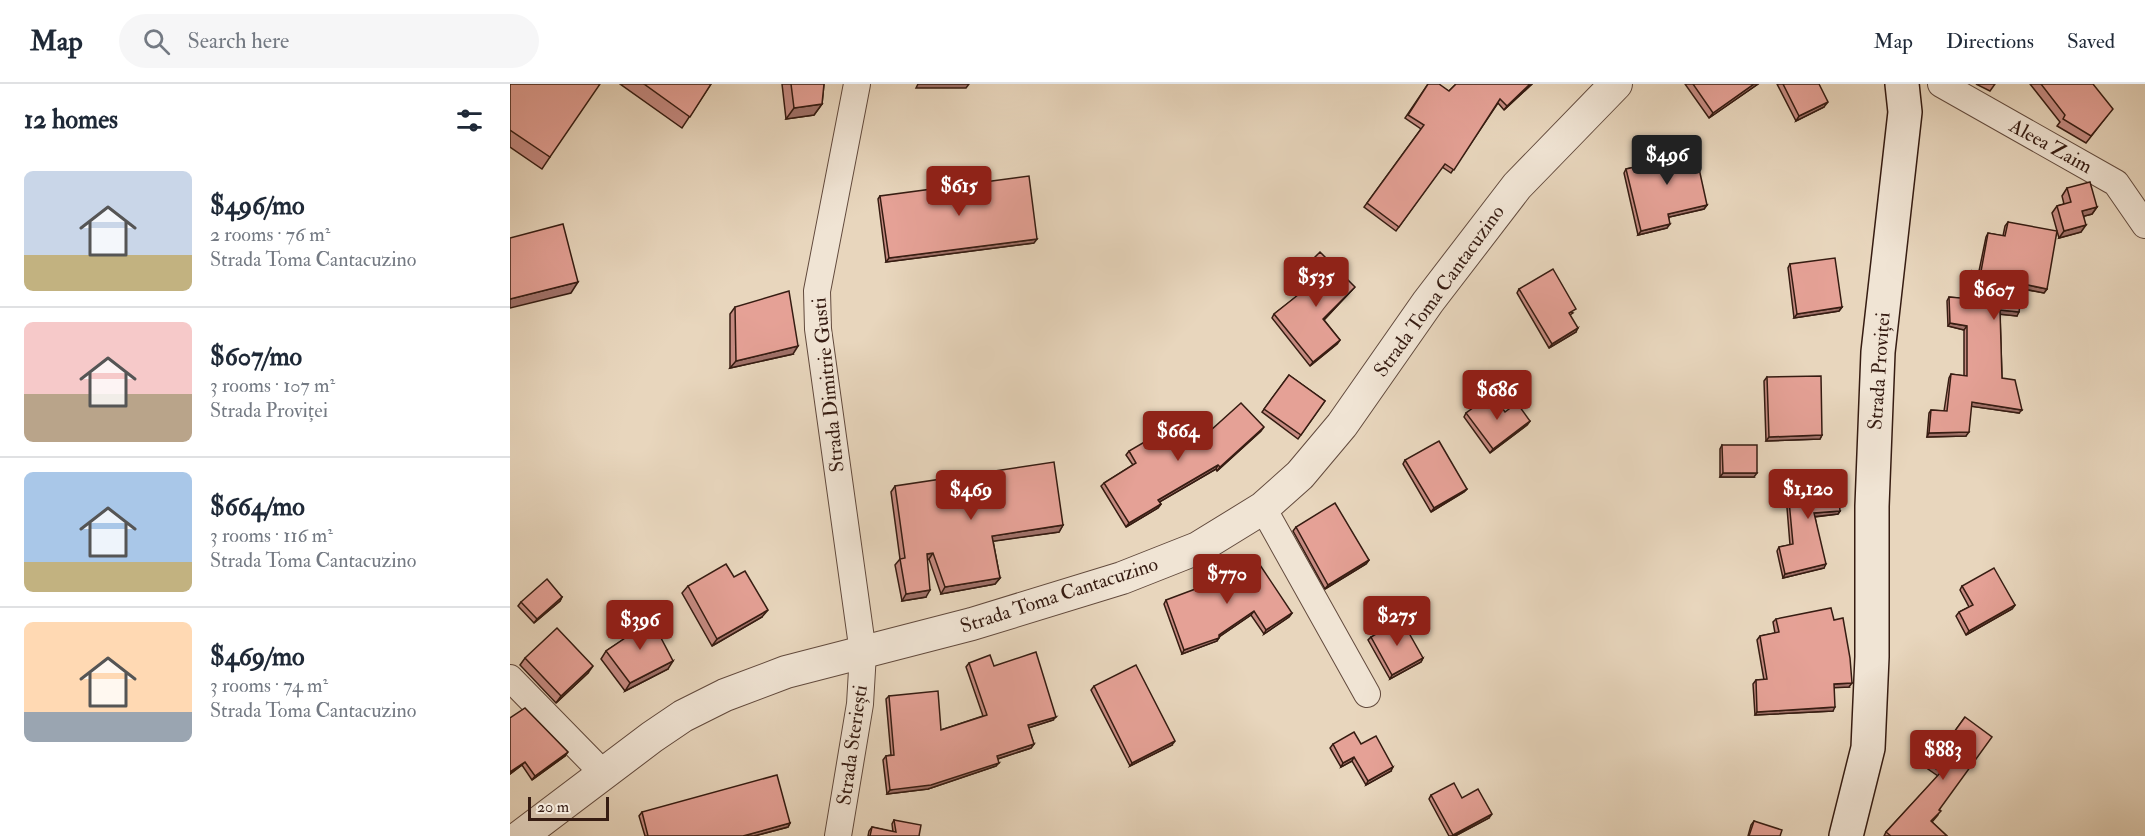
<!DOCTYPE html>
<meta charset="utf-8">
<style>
body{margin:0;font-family:"IM FELL Double Pica",serif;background:#f6f6f7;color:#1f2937;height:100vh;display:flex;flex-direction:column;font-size:22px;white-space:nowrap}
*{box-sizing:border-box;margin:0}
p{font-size:20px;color:#747a83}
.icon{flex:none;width:33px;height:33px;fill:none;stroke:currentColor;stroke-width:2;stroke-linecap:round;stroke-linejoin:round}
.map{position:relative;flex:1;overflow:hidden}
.details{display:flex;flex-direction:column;background:#fff;width:510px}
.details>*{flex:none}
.scale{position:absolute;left:18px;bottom:15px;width:81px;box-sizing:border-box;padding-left:6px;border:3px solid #361c12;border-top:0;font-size:16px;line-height:21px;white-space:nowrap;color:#361c12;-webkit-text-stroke:4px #f0e4d4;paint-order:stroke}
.price{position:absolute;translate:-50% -51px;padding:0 14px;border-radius:6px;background:#8f2418;color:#fff;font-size:20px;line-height:39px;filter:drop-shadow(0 2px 3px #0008)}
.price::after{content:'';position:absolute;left:50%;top:36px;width:18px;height:14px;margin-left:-9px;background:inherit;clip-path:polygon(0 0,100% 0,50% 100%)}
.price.active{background:#222;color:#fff}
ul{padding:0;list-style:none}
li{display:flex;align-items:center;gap:18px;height:150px;padding:0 24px}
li+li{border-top:2px solid #e0e1e3}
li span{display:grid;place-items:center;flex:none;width:168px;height:120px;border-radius:9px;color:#555}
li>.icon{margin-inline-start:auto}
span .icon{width:72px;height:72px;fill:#fffc;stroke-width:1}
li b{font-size:26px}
h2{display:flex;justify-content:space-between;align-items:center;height:72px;padding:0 24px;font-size:26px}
header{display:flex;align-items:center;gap:36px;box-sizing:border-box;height:84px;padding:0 30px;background:#fff;border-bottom:2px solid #e0e1e3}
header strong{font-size:28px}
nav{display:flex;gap:33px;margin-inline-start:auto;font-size:21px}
.search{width:420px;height:54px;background:#f6f6f7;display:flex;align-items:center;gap:15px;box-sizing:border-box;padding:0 21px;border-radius:33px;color:#747a83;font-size:22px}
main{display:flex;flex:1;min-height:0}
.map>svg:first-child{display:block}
</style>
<header>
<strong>Map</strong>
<div class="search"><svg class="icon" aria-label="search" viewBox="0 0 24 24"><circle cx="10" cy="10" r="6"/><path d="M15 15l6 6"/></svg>Search here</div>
<nav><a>Map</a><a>Directions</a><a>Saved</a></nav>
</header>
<main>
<section class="details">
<h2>12 homes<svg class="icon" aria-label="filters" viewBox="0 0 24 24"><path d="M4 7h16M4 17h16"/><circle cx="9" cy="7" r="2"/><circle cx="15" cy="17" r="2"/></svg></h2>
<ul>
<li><span style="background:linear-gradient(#c9d6e8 70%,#c2b280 0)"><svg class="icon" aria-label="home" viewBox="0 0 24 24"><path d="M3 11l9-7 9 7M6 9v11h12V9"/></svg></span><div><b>$496/mo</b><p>2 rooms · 76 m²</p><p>Strada Toma Cantacuzino</p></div></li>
<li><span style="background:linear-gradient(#f6c9c9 60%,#b9a48a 0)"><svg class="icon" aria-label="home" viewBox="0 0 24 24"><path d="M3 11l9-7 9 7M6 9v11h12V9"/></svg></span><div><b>$607/mo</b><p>3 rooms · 107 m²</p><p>Strada Proviței</p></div></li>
<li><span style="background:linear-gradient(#a9c7e8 75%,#c2b280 0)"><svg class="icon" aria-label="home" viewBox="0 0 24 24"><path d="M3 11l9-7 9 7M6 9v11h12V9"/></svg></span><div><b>$664/mo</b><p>3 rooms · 116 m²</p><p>Strada Toma Cantacuzino</p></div></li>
<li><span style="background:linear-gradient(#ffd9b3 75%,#9aa5b1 0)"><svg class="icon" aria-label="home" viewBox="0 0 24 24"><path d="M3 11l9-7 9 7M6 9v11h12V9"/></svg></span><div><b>$469/mo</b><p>3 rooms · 74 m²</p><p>Strada Toma Cantacuzino</p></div></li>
</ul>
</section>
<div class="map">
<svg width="1635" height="752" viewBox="0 0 1635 752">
<rect width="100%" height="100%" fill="#e8d6bd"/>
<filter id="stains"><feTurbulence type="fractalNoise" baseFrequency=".00333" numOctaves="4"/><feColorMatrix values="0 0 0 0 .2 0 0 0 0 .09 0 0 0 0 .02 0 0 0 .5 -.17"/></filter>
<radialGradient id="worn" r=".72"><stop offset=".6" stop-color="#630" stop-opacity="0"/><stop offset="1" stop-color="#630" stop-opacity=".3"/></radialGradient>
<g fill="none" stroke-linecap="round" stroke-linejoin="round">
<g stroke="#624a3d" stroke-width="28">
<g id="minor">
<polyline points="1431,0 1606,99 1635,141"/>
<polyline points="753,424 857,610"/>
<polyline points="0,594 93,689"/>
<polyline points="328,752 350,620 353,569 308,245 307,207 347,0"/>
</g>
</g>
<g stroke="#624a3d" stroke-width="34">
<polyline id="tertiary" points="11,752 142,653 173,632 215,611 276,588 462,540 612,494 688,464 753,424 790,391 832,341 918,218 1007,102 1106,0"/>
</g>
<g stroke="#361c12" stroke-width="36">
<polyline id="secondary" points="1336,752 1358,664 1362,573 1362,422 1368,268 1395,28 1392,0"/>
</g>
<use href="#minor" stroke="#f0e4d4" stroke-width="26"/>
<use href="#tertiary" stroke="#f0e4d4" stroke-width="32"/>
<use href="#secondary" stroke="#f0e4d4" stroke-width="33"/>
</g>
<g fill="#c58a81" stroke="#361c12" stroke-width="1.5">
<polygon points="0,0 40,73 32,85 0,63"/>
<polygon points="110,0 201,0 172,44"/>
<polygon points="272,0 314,0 312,20 304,31 276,35"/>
<polygon points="918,0 939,7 946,0 1022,0 994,26 988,19 941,89 932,83 886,147 854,123 911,45 895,34"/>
<polygon points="1175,0 1248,0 1199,34"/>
<polygon points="1267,0 1309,0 1314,23 1286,37"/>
<polygon points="1466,0 1485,0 1480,7"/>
<polygon points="1520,0 1583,0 1597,32 1576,59 1547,42 1550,38"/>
<polygon points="1153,64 1197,121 1194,125 1159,133 1157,144 1128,151 1114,89 1116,85 1153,77 1150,68"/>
<polygon points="1557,104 1587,123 1582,130 1574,132 1571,148 1549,154 1542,129 1547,122 1554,120 1552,112"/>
<polygon points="370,112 524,159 376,178 368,115"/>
<polygon points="1498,138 1537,205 1534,209 1512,205 1507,232 1490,230 1492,294 1509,329 1461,322 1456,352 1417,353 1419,329 1421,326 1434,327 1439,294 1441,290 1454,292 1454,246 1438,242 1437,217 1439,213 1459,215 1459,191 1462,187 1468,192 1476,153 1478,149 1493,152 1495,142"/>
<polygon points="1280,180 1332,223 1329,227 1284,234 1278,184"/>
<polygon points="791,187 842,206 814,236 830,256 827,260 800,282 762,234 764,230 800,202 788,191"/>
<polygon points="1009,205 1063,229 1060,231 1066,248 1039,264 1007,209"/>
<polygon points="225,223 283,270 220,284 220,230"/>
<polygon points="779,291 815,317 788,355 752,328"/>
<polygon points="1257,293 1312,351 1310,355 1256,357 1254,297"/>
<polygon points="995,328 1020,337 1017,341 980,369 954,333 956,329"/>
<polygon points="751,347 707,387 706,385 649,418 651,420 648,424 616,443 591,402 594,399 623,381 616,371 619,367 681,364"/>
<polygon points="1212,361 1244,393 1210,393 1210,365"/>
<polygon points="895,376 957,405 954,408 921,428 893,380"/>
<polygon points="1277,395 1330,427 1328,430 1305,433 1314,484 1273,494 1267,467 1269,463 1280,461 1275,399"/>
<polygon points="385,402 553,441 549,448 483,457 490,494 485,500 431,510 419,475 417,476 416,513 392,517 385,481 390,475 381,408"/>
<polygon points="786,443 859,476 856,480 815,505 783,447"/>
<polygon points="224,493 252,533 202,562 172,509 178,502"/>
<polygon points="1452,502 1505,521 1502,525 1456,551 1446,532 1449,528 1459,523 1450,506"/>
<polygon points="52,513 50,517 24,539 8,522 11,518"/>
<polygon points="656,516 782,529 779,533 754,550 741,531 709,553 707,557 672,570 654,520"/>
<polygon points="1266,535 1339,603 1324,603 1323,627 1245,631 1243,600 1246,596 1254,596 1247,556 1250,552 1265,549 1263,538"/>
<polygon points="119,539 158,585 115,607 91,575 96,567 117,553 114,546"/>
<polygon points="861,553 913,574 911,578 880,595 858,556"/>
<polygon points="15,574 78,589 46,619 10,581"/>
<polygon points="459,579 484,582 543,636 518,644 524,660 521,664 488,675 486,682 418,705 377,710 373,676 376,672 381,671 376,615 379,612 431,646 473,632 456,583"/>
<polygon points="584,602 662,661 620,682 581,606"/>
<polygon points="1455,633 1428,731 1422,738 1437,752 1374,752 1376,748 1428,692 1418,685"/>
<polygon points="0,634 55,672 22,696 12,681 0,690"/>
<polygon points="823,660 851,660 881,687 856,701 842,677 831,683 820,664"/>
<polygon points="921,711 952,714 979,734 945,752 939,752 919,715"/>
<polygon points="132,728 280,739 278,743 244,752 135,752 129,732"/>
<polygon points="384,736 409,752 358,752 359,747 362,743 383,748 382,740"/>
<polygon points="1244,737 1270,752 1238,752 1241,741"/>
</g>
<g fill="#a07169" stroke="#361c12" stroke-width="1.5">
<polygon points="408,0 459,0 456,4 406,4"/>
<polygon points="1020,0 1022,0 994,26 997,22"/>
<polygon points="1244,0 1248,0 1199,34 1203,29"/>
<polygon points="1318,18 1314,23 1286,37 1289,32"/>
<polygon points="312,20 304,31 276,35 284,24"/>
<polygon points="1197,121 1194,125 1155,134 1158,130"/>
<polygon points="1587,123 1582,130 1567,134 1572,127"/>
<polygon points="1160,140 1157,144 1128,151 1131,147"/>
<polygon points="1576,141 1571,148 1549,154 1554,147"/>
<polygon points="527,155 524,159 376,178 379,174"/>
<polygon points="68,198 61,209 0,224 0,215"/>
<polygon points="1513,200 1537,205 1534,209 1510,204"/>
<polygon points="845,203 842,206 811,239 813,235"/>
<polygon points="1332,223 1329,227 1284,234 1287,230"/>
<polygon points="1490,226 1509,228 1507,232 1488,230"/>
<polygon points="1440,239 1457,242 1454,246 1438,242"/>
<polygon points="1068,244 1066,248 1039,264 1042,260"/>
<polygon points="830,256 827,260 800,282 803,278"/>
<polygon points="288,262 283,270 220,284 226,277"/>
<polygon points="1462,318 1512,326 1509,329 1459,322"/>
<polygon points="1020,337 1017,341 980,369 983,365"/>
<polygon points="754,343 751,347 707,387 710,383"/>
<polygon points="1459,348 1456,352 1417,353 1419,349"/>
<polygon points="1312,351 1310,355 1256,357 1259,353"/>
<polygon points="708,381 706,385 646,420 648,416"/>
<polygon points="1213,389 1247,389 1244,393 1210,393"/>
<polygon points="957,405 954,408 921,428 924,424"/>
<polygon points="651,420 648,424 616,443 619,439"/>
<polygon points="1330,427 1328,430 1301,433 1304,429"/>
<polygon points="553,441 549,448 478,458 482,452"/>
<polygon points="423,469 419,475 412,477 417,470"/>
<polygon points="859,476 856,480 815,505 818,501"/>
<polygon points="1316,480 1314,484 1273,494 1275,490"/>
<polygon points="490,494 485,500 431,510 435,503"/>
<polygon points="420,506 416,513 392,517 396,510"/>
<polygon points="52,513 50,517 24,539 27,535"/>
<polygon points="1505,521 1502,525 1456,551 1459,547"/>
<polygon points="258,526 252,533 202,562 207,555"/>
<polygon points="744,527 741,531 706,555 709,554 707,557 672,570 674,566 709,551"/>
<polygon points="782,529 779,533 754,550 756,546"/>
<polygon points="913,574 911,578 880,595 882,591"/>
<polygon points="163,577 158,585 115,607 120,599"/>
<polygon points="83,582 78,589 46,619 51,612"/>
<polygon points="1342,599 1339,603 1321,604 1324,600"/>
<polygon points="1325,623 1323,627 1245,631 1247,628"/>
<polygon points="546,633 543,636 515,645 518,641"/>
<polygon points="665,657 662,661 620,682 622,679"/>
<polygon points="524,660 521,664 484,676 487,672"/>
<polygon points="58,668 55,672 22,696 25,692"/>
<polygon points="844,673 842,677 831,683 833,679"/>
<polygon points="15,678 12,681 0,690 0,688"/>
<polygon points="489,679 486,682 418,705 377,710 380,706"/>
<polygon points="883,683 881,687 856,701 858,697"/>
<polygon points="982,730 979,734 945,752 942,752"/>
<polygon points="280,739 278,743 244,752 233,752"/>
</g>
<g fill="#e5a196" stroke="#361c12" stroke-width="1.5">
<polygon points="0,0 90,0 40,73 0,46"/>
<polygon points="134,0 201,0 180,33"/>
<polygon points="281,0 314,0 312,20 284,24"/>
<polygon points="918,0 929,0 939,7 946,0 1020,0 997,22 990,15 944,86 935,80 889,143 857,119 914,41 898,31"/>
<polygon points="1183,0 1244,0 1203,29"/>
<polygon points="1273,0 1309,0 1318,18 1289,32"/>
<polygon points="1531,0 1583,0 1603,25 1581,52 1553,35 1555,31"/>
<polygon points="1183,57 1197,121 1158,130 1160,140 1131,147 1116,85 1156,76 1153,64"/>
<polygon points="519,92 527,155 379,174 370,112"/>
<polygon points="1580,98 1587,123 1572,127 1576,141 1554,147 1547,122 1561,118 1557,104"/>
<polygon points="1498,138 1547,147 1537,205 1513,200 1509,228 1490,226 1492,294 1505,296 1512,326 1462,318 1459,348 1419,349 1421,326 1437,327 1441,290 1457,292 1457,242 1440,239 1439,213 1462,215 1462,187 1470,193 1478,149 1495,152"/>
<polygon points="53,140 68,198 0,215 0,154"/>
<polygon points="810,168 845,203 813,235 830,256 803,278 764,230 803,199 791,187"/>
<polygon points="1325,174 1332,223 1287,230 1280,180"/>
<polygon points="1043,185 1066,225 1059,229 1068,244 1042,260 1009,205"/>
<polygon points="279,207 288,262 226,277 225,223"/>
<polygon points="779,291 815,317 791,351 754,325"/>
<polygon points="1311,292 1312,351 1259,353 1257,293"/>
<polygon points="982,310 995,328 1007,319 1020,337 983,365 956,329"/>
<polygon points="731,319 754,343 710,383 708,381 648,416 651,420 619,439 594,399 626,379 619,367 667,339 681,364"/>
<polygon points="929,357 957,405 924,424 895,376"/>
<polygon points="1212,361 1247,361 1247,389 1213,389"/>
<polygon points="544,378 553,441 482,452 490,494 435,503 423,469 417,470 420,506 396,510 390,475 395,474 385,402"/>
<polygon points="1327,390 1330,427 1304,429 1316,480 1275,490 1269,463 1283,460 1277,395"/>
<polygon points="825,419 859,476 818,501 786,443"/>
<polygon points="744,472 782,529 756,546 744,527 709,551 709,554 674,566 656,516 704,498"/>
<polygon points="216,480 224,493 235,487 258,526 207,555 178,502"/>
<polygon points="1484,484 1505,521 1459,547 1449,528 1463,521 1452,502"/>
<polygon points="37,495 52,513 27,535 11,518"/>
<polygon points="1321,524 1324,536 1333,534 1340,574 1342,599 1324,600 1325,623 1247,628 1246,596 1257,595 1250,552 1269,548 1266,535"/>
<polygon points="139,531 163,577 120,599 96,567 124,548 119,539"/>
<polygon points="891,535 913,574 882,591 861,553"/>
<polygon points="47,544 83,582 51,612 15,574"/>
<polygon points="526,568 546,633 518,641 524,660 487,672 489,679 421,701 380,706 376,672 384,671 379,612 428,607 431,646 477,631 459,579 480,571 484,582"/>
<polygon points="626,581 665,657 622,679 584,602"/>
<polygon points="15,624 58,668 25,692 15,678 0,688 0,634"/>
<polygon points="1455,633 1482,653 1429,726 1431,727 1421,737 1437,752 1381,752 1376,748 1431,688 1420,681"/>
<polygon points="844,648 851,660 866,652 883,683 858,697 844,673 833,679 823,660"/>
<polygon points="267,691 280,739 233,752 138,752 132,728"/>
<polygon points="944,699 952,714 968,705 982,730 943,751 921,711"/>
<polygon points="384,736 411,741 409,752 360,752 362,743 386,748"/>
<polygon points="1244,737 1272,746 1270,752 1239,752"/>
</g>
<g text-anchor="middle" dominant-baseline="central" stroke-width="4.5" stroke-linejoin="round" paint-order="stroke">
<g font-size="20" fill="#361c12" stroke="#f0e4d4">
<text transform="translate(1541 62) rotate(29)">Aleea Zaim</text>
<text transform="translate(929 207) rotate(-54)">Strada Toma Cantacuzino</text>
<text transform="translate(1369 287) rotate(-86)">Strada Proviței</text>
<text transform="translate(318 301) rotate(-96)">Strada Dimitrie Gusti</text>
<text transform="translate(549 511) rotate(-18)">Strada Toma Cantacuzino</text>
<text transform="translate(342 661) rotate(-82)">Strada Steriești</text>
</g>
</g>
<rect width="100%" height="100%" filter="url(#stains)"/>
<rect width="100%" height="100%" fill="url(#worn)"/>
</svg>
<div class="scale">20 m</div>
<b class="price active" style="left:1157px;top:102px">$496</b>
<b class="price" style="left:449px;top:133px">$615</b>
<b class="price" style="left:806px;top:224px">$535</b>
<b class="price" style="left:1484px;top:237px">$607</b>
<b class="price" style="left:987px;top:337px">$686</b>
<b class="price" style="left:668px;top:378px">$664</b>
<b class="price" style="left:1298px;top:436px">$1,120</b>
<b class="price" style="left:461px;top:437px">$469</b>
<b class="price" style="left:717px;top:521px">$770</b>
<b class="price" style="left:887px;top:563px">$275</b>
<b class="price" style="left:130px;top:567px">$396</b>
<b class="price" style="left:1433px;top:697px">$883</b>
</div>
</main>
